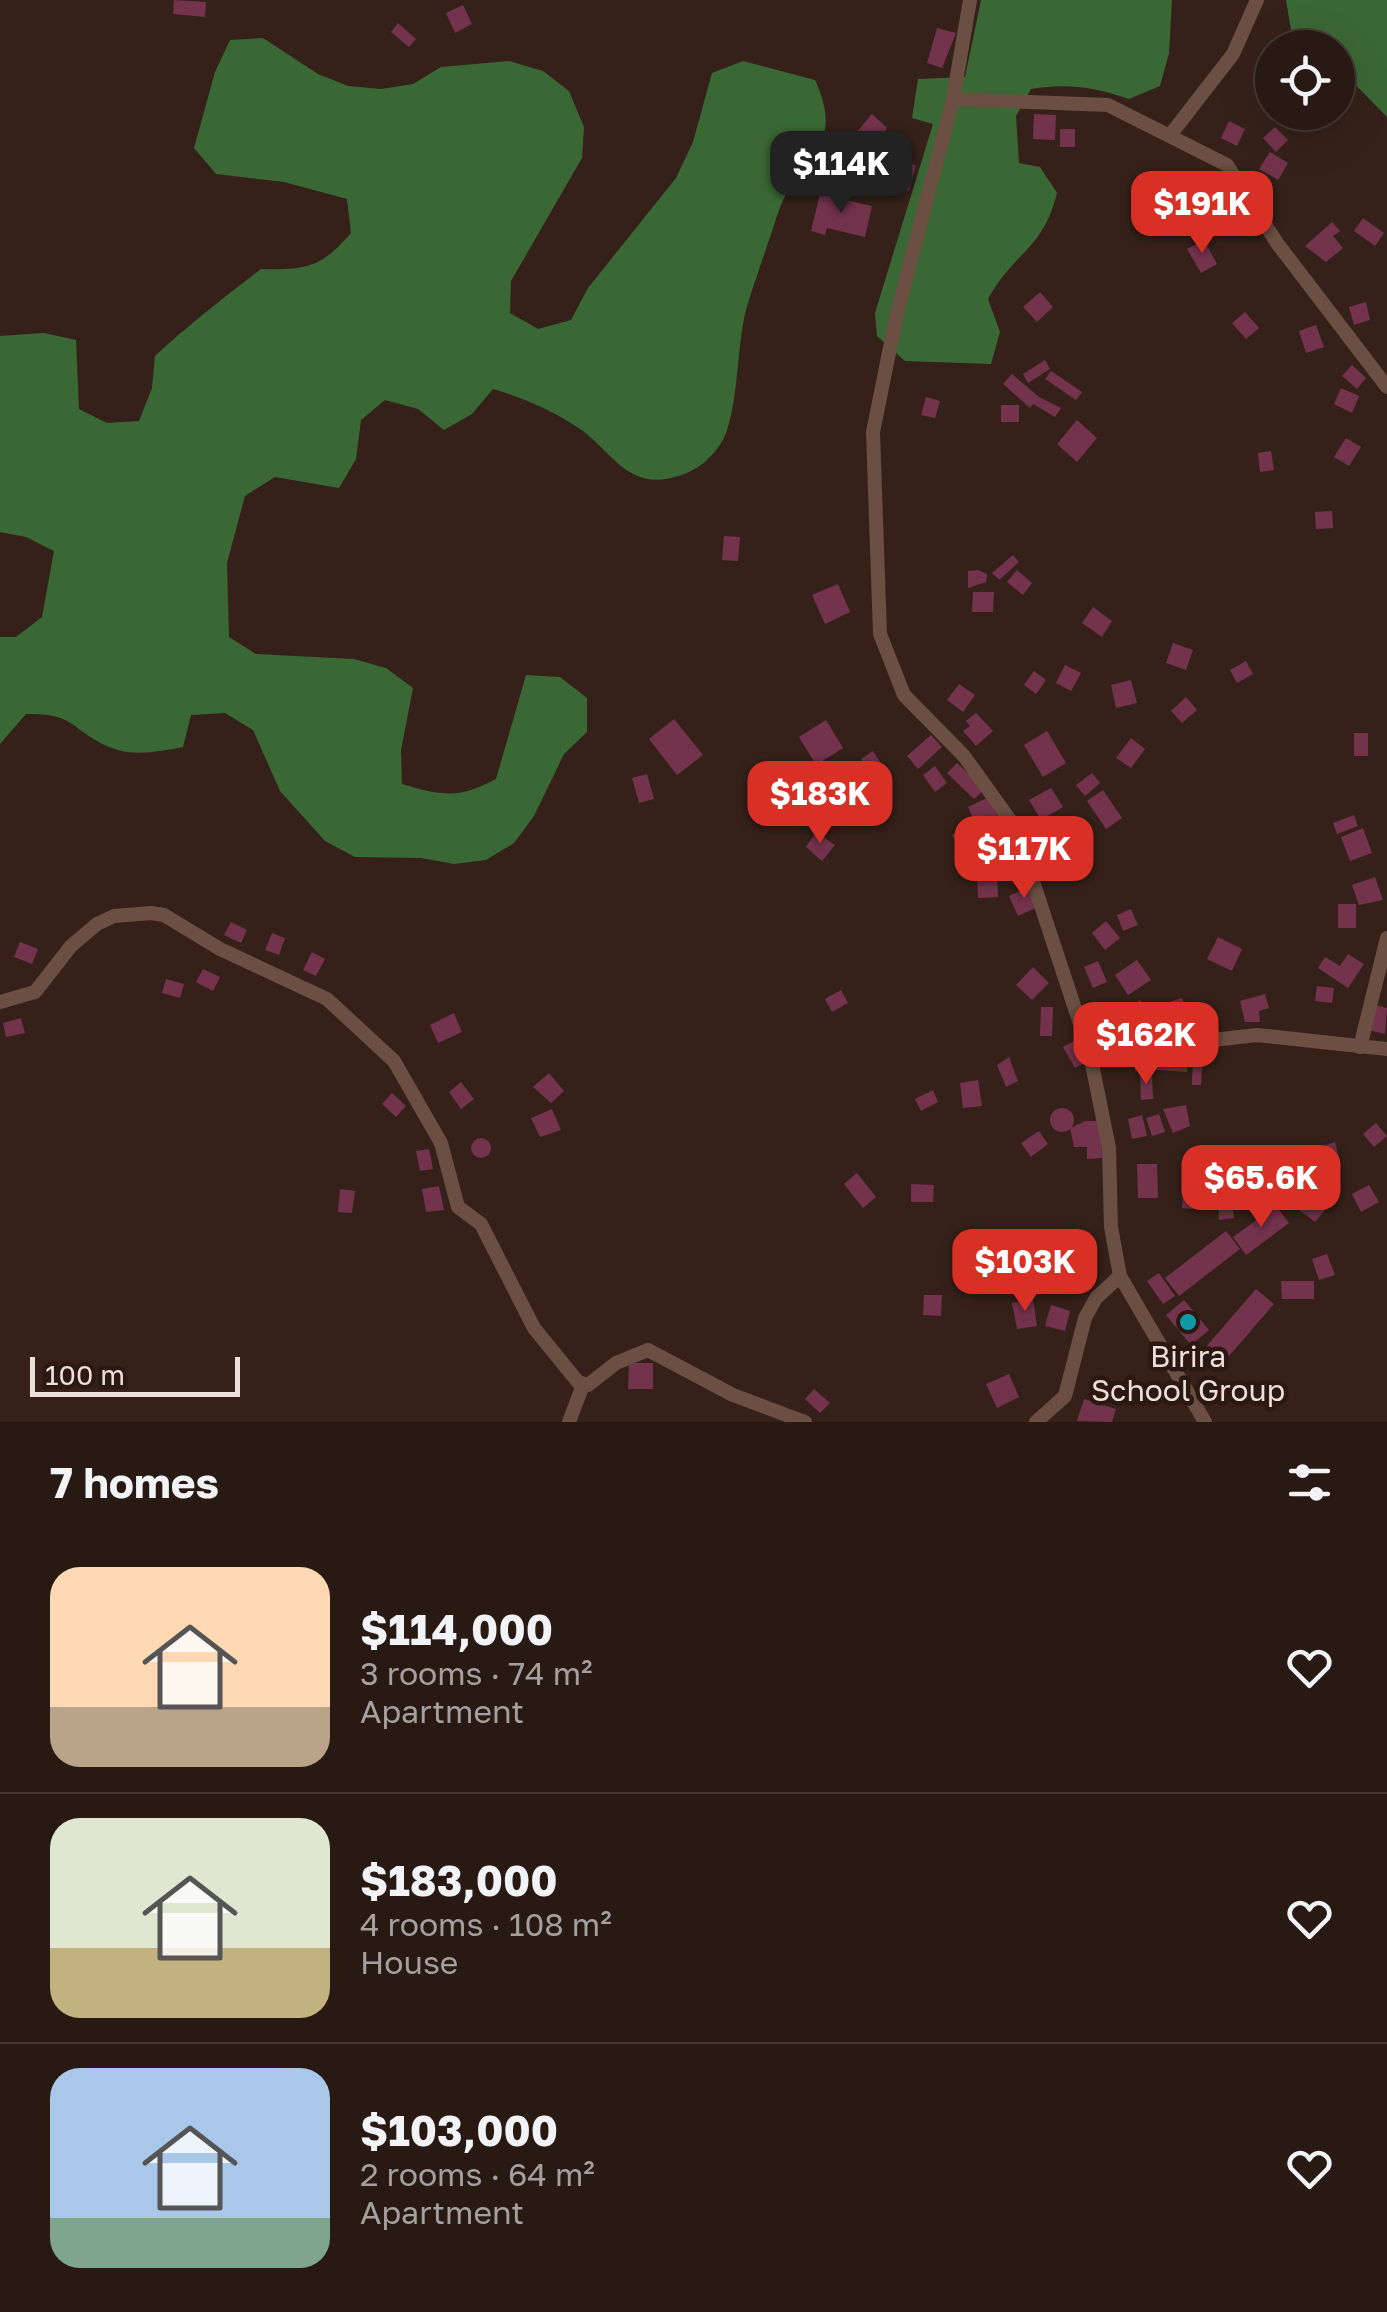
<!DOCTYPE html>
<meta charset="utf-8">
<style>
body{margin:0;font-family:"Golos Text",sans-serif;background:#30221c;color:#f1f3f6;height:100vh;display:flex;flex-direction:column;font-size:38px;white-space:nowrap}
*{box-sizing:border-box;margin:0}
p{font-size:32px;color:#a5a0a0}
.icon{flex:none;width:55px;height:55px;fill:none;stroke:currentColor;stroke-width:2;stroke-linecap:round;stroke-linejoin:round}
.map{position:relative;height:1422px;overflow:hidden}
.panel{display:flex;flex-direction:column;background:#281913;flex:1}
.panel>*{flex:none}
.fabs{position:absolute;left:1255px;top:30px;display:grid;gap:20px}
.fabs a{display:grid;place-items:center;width:100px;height:100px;border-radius:50%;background:#281913;box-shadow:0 10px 40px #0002,0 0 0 2px #443833;font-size:50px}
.scale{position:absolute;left:30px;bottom:25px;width:210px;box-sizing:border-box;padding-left:10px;border:5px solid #eddfd9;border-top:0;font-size:28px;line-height:35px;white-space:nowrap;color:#eddfd9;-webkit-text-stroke:8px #2b1810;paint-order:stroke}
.price{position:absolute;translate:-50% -85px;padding:0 22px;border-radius:20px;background:#d93025;color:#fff;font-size:32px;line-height:65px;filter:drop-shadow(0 2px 5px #0008)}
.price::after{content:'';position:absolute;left:50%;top:60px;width:30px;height:22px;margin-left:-15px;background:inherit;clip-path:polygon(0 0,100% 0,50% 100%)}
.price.current{background:#222;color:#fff}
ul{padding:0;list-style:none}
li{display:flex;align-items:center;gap:30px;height:250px;padding:0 50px}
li+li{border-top:2px solid #443833}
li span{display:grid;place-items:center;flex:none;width:280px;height:200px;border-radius:30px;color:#555}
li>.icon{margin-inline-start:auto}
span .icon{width:120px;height:120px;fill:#fffc;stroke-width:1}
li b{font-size:42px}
h2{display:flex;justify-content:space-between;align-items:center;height:120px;padding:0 50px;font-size:42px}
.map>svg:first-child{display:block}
</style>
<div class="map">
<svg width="1387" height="1422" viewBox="0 0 1387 1422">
<rect width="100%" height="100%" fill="#352119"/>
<g fill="#3a6834">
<path d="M981,0H1172L1169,53L1160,86L1129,99C1094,87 1067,83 1031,89L1016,116L1019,163L1040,167L1057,193C1042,252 1014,251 988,299L1000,332L991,364L905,361L877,336L875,313L933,124L912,118L918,79L965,77Z"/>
<polygon points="1286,0 1387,0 1387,117 1338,67 1338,48 1313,47 1291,30"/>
<path d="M263,38L318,74L348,86L381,89L413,84L441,67L509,61L543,71L569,91L584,127L582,158L511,281L510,313L538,329L571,320L588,288L676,178L693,142L712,73L743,61L815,80C848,152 796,155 777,216C767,248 755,279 746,310C736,347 739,416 720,445C707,463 693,473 671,478C628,488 612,453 583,431C556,412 524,398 493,389L472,414L444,430L418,409L385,400L361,420L356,459L339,488L275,477L245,496L227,563L229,637L256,654L354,659L386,668L413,688L401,750L402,784C442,796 459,799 496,779L526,675L560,677L587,698V732L564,754L534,816L514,843L486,860L454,864L421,858L355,857L325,841L280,791L253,730L225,713L191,715L183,747C161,751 134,757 112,748C70,731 78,713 26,714L0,744V637H16L42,617L54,551L26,537L0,532V336L44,333L76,340L79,409L107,423L139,421L152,388L155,356C186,327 227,295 261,269C306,270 321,268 351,233L347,199L284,182L216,174L194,148L215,72L230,40Z"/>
</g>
<g fill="#74334d">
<polygon points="174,0 206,2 205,17 173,14"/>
<polygon points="463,5 472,24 455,33 446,13"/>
<polygon points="398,23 416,39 409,47 391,32"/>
<polygon points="937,28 956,33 942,68 927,63"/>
<polygon points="872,114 887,128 877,147 874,143 869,148 854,135"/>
<polygon points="1034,114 1056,115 1055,140 1033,139"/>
<polygon points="1229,121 1245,129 1237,146 1221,138"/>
<polygon points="1275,127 1288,140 1276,152 1263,138"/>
<rect x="1060" y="129" width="15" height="18"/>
<polygon points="1270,152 1288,163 1278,180 1259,169"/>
<polygon points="891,159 916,165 909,191 884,184"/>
<polygon points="1167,181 1177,190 1162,206 1152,197"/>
<polygon points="820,194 872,206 865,237 827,228 825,235 811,231"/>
<polygon points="1363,218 1384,233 1375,246 1354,231"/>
<polygon points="1332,222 1340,231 1333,236 1343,248 1326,262 1305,246"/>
<polygon points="1204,240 1217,264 1201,273 1187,249"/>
<polygon points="1040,292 1053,307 1037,322 1023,307"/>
<polygon points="1366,302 1370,320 1354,325 1349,307"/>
<polygon points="1245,312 1259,328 1246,339 1232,323"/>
<polygon points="1316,325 1324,347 1306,353 1299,331"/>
<polygon points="1045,360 1050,369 1028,383 1023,374"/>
<polygon points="1352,365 1366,378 1357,389 1342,376"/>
<polygon points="1051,371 1082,392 1076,400 1045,379"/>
<polygon points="1012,374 1039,397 1061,408 1055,417 1033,404 1030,408 1003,384"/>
<polygon points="1341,388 1359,396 1352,413 1334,404"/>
<polygon points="926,397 940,401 935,418 921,415"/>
<rect x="1001" y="405" width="18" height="17"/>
<polygon points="1077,420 1097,438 1077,462 1057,444"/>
<polygon points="1346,438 1361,447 1349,466 1334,457"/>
<polygon points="1271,451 1274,470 1260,472 1258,453"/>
<polygon points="1332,511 1333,528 1316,529 1315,512"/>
<polygon points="724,536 740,537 738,561 722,560"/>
<polygon points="1013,555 1019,562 999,580 992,573"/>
<polygon points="978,570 987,574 986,582 968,588 968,571"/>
<polygon points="1017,570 1032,583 1023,595 1007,582"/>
<polygon points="838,584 850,612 825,624 812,595"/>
<polygon points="973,592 994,592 993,612 972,612"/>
<polygon points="1093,607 1112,621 1102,637 1082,623"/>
<polygon points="1173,643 1193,650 1186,670 1166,663"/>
<polygon points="1246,661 1253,674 1237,683 1230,670"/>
<polygon points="1065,665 1081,673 1071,691 1056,683"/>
<polygon points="1034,671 1046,680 1036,694 1024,685"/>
<polygon points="1131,680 1137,703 1116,708 1111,685"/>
<polygon points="959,684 975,695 963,712 947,700"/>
<polygon points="1186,697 1197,710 1182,723 1171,711"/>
<polygon points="976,713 993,731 976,746 963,731 970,726 966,721"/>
<polygon points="674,719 703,755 677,775 649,739"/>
<polygon points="826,720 843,748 816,765 799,737"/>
<polygon points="1047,731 1066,763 1043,777 1024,745"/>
<rect x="1354" y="733" width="14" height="23"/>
<polygon points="931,735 942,747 918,769 907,756"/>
<polygon points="1131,738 1145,749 1131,768 1116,758"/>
<polygon points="873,751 884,768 873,776 861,759"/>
<polygon points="957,763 985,789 974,799 947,773"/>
<polygon points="935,766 947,783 935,792 923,775"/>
<polygon points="1092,773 1100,783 1085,796 1076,785"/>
<polygon points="647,774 654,799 639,803 632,778"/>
<polygon points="793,786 806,792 799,809 786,803"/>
<polygon points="1051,788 1063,807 1041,820 1029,800"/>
<polygon points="1103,790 1122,818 1106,829 1087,801"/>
<polygon points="989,797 1001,823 956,843 952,835 975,823 968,807"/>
<polygon points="1354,815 1358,826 1337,834 1333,823"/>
<polygon points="1363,828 1372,853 1350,861 1341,837"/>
<polygon points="816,832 835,845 822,861 806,847"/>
<polygon points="993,833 1002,856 993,860 983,837"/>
<polygon points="997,872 998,897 978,898 977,873"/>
<polygon points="1375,877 1383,900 1359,905 1352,885"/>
<polygon points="1030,886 1040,906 1018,916 1009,896"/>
<rect x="1338" y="904" width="18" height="24"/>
<polygon points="1131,909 1138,925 1123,931 1117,915"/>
<polygon points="1106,921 1120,938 1105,950 1092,933"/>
<polygon points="231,922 247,930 241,943 224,935"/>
<polygon points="272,933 285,938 279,955 265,950"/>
<polygon points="1218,937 1242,949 1232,971 1207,959"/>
<polygon points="20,942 38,949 32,964 14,957"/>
<polygon points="312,952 325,959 316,976 303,970"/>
<polygon points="1348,954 1364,964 1348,988 1318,968 1325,957 1340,966"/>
<polygon points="1137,960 1151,980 1128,995 1115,975"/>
<polygon points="1098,961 1107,982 1093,988 1084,967"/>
<polygon points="1033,967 1049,983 1032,1000 1016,985"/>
<polygon points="203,969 220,977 213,991 196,982"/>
<polygon points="166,979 184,984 180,998 162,993"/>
<polygon points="1317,986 1334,988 1332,1003 1315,1001"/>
<polygon points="841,990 848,1003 832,1012 825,999"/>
<polygon points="1265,994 1269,1008 1259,1011 1260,1022 1245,1022 1240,1001"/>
<polygon points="1182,998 1187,1013 1168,1020 1163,1004"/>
<polygon points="1140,1000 1147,1011 1124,1025 1131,1037 1117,1045 1106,1021"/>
<polygon points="1375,1005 1387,1008 1385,1034 1369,1030"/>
<polygon points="1041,1007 1053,1007 1052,1036 1040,1036"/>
<polygon points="454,1013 462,1032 438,1043 430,1025"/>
<polygon points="21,1018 25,1033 6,1037 3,1023"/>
<polygon points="1078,1039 1090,1060 1075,1068 1063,1047"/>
<polygon points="1193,1051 1203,1051 1201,1085 1192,1085"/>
<rect x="1135" y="1055" width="17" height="16"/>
<polygon points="1158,1055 1188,1057 1187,1072 1157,1070"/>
<polygon points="1009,1057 1018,1081 1006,1087 997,1065"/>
<polygon points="549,1073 564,1091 551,1103 533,1087"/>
<polygon points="1140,1075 1152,1075 1153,1099 1141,1100"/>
<polygon points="978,1080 982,1106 963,1108 960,1083"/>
<polygon points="461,1082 474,1099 461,1109 449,1092"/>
<polygon points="933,1090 938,1102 921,1111 915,1099"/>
<polygon points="392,1093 406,1106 396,1117 382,1104"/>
<polygon points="1186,1105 1190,1126 1173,1133 1163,1109"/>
<circle cx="1062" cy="1120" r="12"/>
<polygon points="552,1109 561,1130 540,1137 531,1118"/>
<polygon points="1159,1114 1165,1132 1152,1136 1146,1118"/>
<polygon points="1142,1115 1147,1136 1132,1139 1128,1119"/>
<polygon points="1085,1121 1101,1121 1102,1158 1087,1159 1087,1147 1074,1147 1070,1128"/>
<polygon points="1376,1123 1387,1136 1374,1147 1363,1134"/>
<polygon points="1039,1131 1048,1144 1031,1157 1021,1143"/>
<circle cx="481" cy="1148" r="10"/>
<polygon points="1335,1142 1341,1166 1319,1172 1312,1149"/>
<polygon points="429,1149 433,1169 420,1171 416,1151"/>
<polygon points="1137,1164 1157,1164 1158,1198 1138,1198"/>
<polygon points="1283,1166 1296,1183 1270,1203 1257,1187"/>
<polygon points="857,1173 876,1197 863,1208 844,1184"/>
<polygon points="911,1184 934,1185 933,1202 911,1202"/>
<polygon points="1369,1185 1379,1202 1361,1212 1352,1194"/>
<polygon points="439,1186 444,1210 426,1212 422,1189"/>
<polygon points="1303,1187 1328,1206 1315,1222 1290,1203"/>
<polygon points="1231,1188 1234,1218 1219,1220 1217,1190"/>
<polygon points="340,1189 355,1191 352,1213 338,1212"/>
<polygon points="1183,1191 1207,1192 1205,1210 1182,1208"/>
<polygon points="1276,1206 1289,1223 1246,1255 1233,1237"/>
<polygon points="1226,1231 1240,1249 1179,1296 1165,1278"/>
<polygon points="1327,1254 1335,1275 1319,1280 1312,1259"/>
<polygon points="1159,1273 1175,1296 1163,1304 1147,1281"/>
<polygon points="1281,1281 1314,1281 1314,1299 1282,1299"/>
<polygon points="1256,1289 1274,1304 1216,1371 1198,1356"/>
<polygon points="924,1295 942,1295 941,1316 923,1315"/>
<polygon points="1033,1299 1037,1326 1017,1329 1012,1303"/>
<polygon points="1184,1300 1209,1330 1191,1345 1166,1315"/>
<polygon points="1051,1305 1070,1311 1065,1331 1045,1326"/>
<polygon points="629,1363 653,1363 653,1389 628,1389"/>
<polygon points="1009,1374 1019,1397 997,1408 986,1384"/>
<polygon points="814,1389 830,1403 820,1413 805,1399"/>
<polygon points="1084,1399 1116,1409 1112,1422 1077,1421"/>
</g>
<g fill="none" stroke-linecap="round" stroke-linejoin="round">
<g stroke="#6c4f43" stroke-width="14">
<polyline points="970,0 953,99 897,313 873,432 880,634 904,695 964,756 1015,827 1090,1054 1109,1148 1111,1227 1120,1276 1205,1422"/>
<polyline points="953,99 1108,105 1227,165 1277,243 1387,387"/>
<polyline points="1171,134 1233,54 1257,0"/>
<polyline points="0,1002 35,992 71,946 97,924 114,916 151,913 164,915 220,949 327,999 394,1061 441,1143 458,1207 481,1224 534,1328 578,1382 588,1385 616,1363 648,1350 733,1395 805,1422"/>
<polyline points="1360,1047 1387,938"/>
<polyline points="1090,1054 1257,1035 1387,1049"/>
<polyline points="569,1422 583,1385"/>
<polyline points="1036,1422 1065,1396 1085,1318 1096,1298 1120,1276"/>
</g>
</g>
<circle fill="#0f9aa8" stroke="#2b1810" stroke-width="4" cx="1188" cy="1322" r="10"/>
<g text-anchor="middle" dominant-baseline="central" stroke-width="9" stroke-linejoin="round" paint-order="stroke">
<g font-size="30" fill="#eddfd9" stroke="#2b1810">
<text x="1188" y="1356">Birira<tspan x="1188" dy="34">School Group</tspan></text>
</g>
</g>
</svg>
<div class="fabs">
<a><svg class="icon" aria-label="locate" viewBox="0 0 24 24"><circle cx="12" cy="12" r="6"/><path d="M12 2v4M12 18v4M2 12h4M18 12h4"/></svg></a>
</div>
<div class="scale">100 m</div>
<b class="price current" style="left:841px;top:216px">$114K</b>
<b class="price" style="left:1202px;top:256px">$191K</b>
<b class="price" style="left:820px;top:846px">$183K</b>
<b class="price" style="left:1024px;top:901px">$117K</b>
<b class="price" style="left:1146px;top:1087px">$162K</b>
<b class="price" style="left:1261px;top:1230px">$65.6K</b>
<b class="price" style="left:1025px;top:1314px">$103K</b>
</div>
<section class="panel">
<h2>7 homes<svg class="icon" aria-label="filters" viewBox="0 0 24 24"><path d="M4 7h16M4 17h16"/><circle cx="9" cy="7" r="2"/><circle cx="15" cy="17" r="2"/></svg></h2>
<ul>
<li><span style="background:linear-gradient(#ffd9b3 70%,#b9a48a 0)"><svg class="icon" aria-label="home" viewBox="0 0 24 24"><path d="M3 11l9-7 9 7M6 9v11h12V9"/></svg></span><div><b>$114,000</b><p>3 rooms · 74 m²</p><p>Apartment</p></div><svg class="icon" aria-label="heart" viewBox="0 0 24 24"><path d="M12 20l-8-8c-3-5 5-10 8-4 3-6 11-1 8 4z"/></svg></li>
<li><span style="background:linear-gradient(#dfe7d0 65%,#c2b280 0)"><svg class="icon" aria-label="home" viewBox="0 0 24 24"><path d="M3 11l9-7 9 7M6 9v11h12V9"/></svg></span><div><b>$183,000</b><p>4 rooms · 108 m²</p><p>House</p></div><svg class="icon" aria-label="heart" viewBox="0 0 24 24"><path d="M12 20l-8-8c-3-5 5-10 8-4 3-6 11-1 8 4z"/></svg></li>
<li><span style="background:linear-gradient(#a9c7e8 75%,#7fa58c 0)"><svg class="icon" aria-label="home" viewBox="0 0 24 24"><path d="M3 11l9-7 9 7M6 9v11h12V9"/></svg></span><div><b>$103,000</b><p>2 rooms · 64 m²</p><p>Apartment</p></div><svg class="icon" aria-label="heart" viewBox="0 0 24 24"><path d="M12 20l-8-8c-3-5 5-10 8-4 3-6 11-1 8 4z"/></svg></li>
</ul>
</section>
